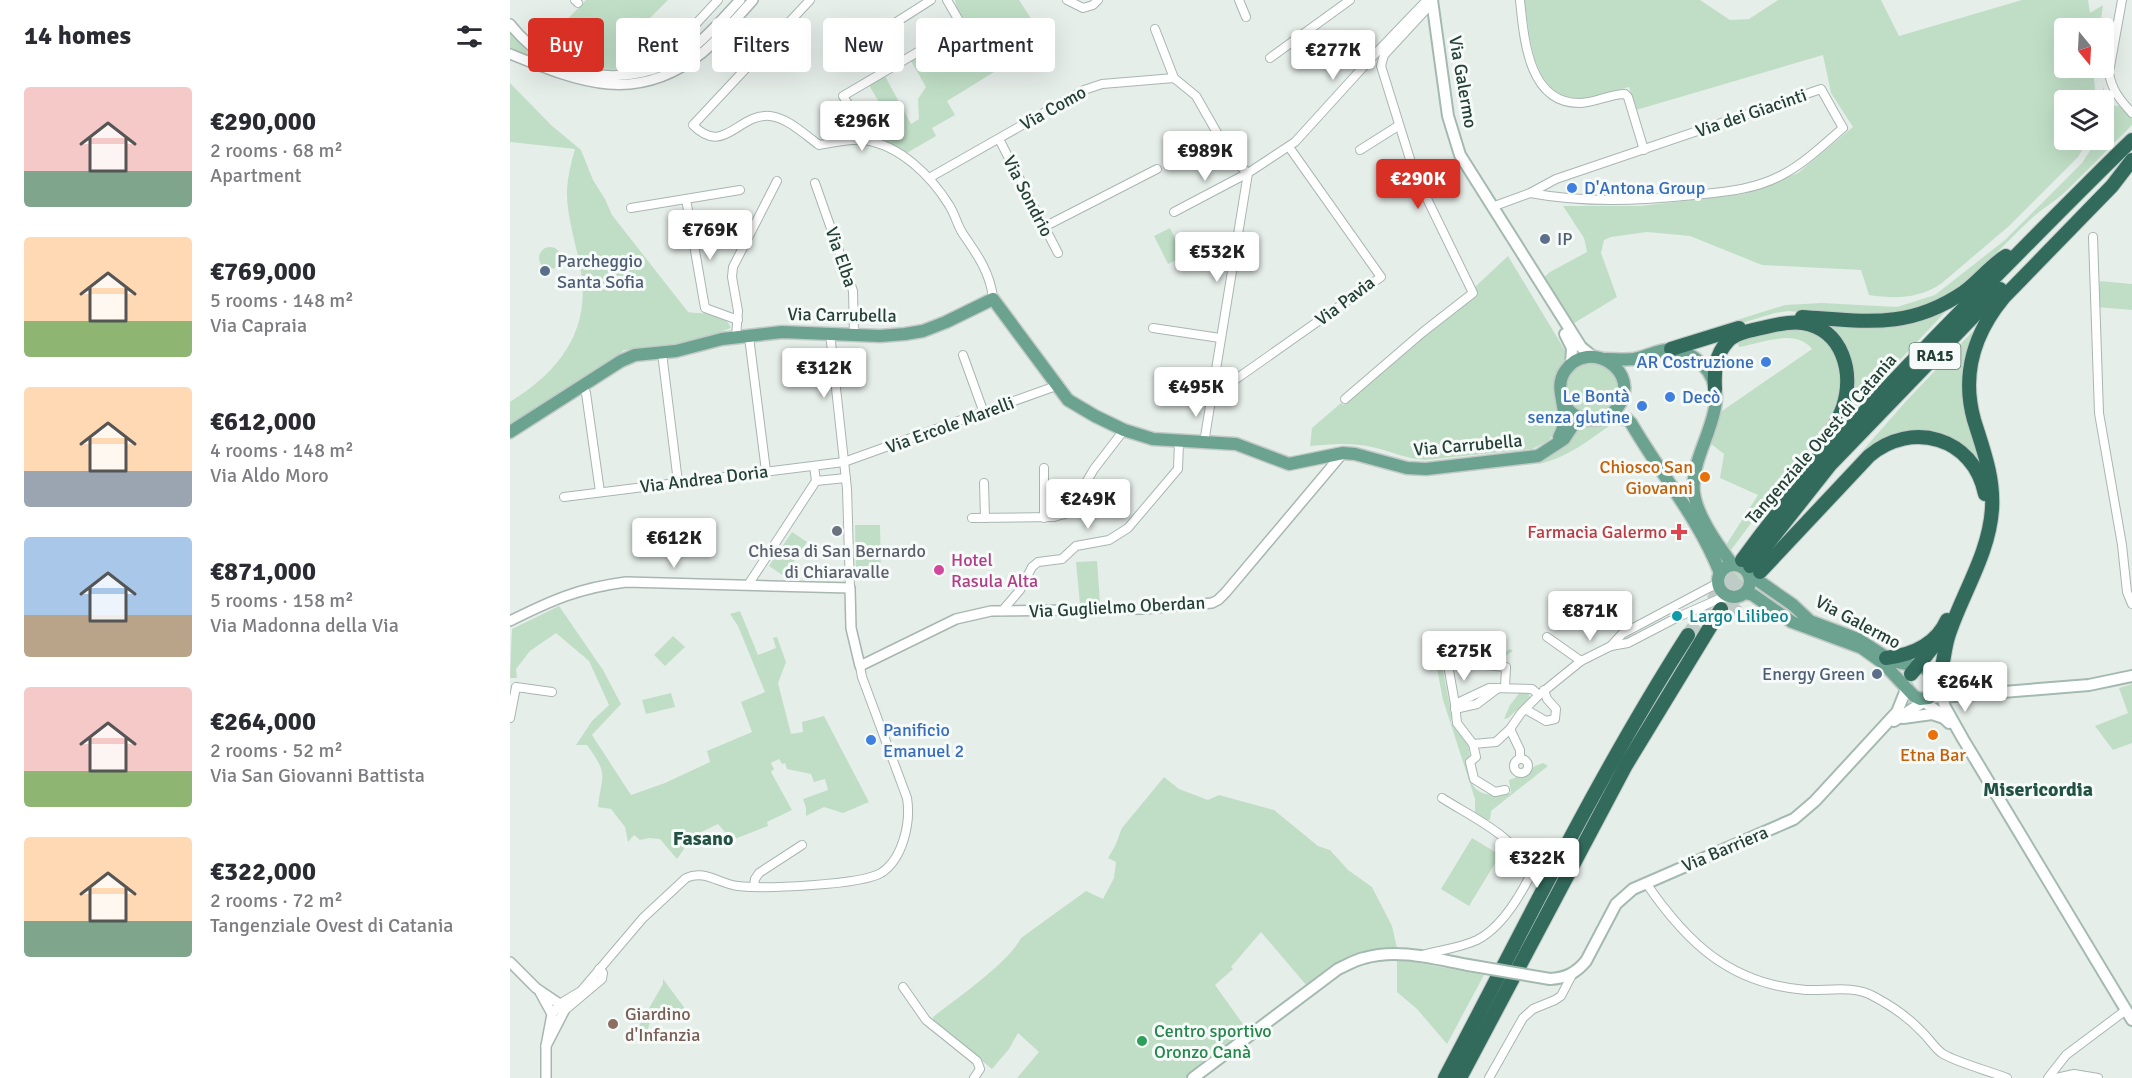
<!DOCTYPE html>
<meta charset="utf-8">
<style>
body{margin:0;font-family:Signika,sans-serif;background:#f2f2f3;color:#2b2b33;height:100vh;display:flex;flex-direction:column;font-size:22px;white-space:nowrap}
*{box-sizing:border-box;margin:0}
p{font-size:20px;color:#7c7c81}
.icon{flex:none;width:33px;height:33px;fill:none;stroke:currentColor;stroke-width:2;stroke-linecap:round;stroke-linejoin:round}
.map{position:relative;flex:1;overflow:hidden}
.panel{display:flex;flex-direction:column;background:#fff;width:510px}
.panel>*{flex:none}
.guide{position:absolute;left:18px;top:18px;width:570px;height:54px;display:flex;gap:12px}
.needle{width:39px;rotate:162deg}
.buttons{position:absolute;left:1544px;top:18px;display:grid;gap:12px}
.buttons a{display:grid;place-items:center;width:60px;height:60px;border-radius:6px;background:#fff;box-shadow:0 6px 24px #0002;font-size:30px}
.price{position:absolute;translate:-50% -51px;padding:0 14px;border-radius:6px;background:#fff;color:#222;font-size:20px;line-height:39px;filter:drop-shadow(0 2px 3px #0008)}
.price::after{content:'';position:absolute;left:50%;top:36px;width:18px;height:14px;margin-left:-9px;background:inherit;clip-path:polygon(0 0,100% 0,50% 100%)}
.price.selected{background:#d93025;color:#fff}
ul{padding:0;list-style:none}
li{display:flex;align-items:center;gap:18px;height:150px;padding:0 24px}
li span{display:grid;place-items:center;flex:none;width:168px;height:120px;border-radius:6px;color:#555}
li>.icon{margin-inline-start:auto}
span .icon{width:72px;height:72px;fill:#fffc;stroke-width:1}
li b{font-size:26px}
h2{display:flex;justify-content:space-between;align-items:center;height:72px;padding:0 24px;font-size:26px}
.tag{padding:0 21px;border-radius:6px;background:#fff;box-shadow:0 6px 24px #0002;font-size:21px;line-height:54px}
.tag.selected{background:#d93025;color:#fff}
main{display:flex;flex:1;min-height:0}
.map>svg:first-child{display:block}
</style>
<main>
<section class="panel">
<h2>14 homes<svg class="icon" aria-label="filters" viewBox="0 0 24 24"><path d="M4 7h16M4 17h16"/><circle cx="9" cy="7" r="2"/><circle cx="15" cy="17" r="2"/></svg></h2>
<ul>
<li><span style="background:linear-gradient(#f6c9c9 70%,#7fa58c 0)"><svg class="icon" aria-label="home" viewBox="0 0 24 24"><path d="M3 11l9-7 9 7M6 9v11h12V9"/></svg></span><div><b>€290,000</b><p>2 rooms · 68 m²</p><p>Apartment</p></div></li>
<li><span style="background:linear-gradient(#ffd9b3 70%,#8fb573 0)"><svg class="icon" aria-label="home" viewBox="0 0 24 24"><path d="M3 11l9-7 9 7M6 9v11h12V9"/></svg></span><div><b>€769,000</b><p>5 rooms · 148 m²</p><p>Via Capraia</p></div></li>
<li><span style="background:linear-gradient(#ffd9b3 70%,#9aa5b1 0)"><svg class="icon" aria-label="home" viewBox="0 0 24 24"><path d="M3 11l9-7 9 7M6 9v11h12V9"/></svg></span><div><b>€612,000</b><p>4 rooms · 148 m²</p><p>Via Aldo Moro</p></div></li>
<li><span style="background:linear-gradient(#a9c7e8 65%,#b9a48a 0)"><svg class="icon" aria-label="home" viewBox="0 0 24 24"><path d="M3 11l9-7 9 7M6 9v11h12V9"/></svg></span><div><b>€871,000</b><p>5 rooms · 158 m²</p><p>Via Madonna della Via</p></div></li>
<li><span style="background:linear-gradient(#f6c9c9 70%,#8fb573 0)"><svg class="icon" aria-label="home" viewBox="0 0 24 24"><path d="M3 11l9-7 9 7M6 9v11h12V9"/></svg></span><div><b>€264,000</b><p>2 rooms · 52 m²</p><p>Via San Giovanni Battista</p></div></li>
<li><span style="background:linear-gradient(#ffd9b3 70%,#7fa58c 0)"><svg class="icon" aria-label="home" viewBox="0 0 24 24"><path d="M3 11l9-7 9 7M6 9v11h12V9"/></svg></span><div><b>€322,000</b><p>2 rooms · 72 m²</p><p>Tangenziale Ovest di Catania</p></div></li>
</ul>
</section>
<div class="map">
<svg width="1622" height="1078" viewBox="0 0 1622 1078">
<rect width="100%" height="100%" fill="#e6eeea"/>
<g fill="#c0dec6">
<path d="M76,0H158L140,18L161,40L165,54C122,76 71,74 32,46Z"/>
<polygon points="445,0 509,0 524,23 528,39 535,45 520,59 489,69 437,101 445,115 422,128 426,136 395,154 373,143 386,132 359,85 375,76 401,124 409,119 408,99 416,87 401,61 455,29 456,26 447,9"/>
<path d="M1014,0H1190L1220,20L1239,19L1268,0H1371L1389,36L1512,0H1578L1580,13L1593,5L1590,28H1554V68H1583L1586,100H1554V140H1578L1568,157L1499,226L1432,283C1409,299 1385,299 1359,295L1351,270L1252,265L1180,236L1137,232L1101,237L1094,240L1091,253L1107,297L1061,325L1031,280L1040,272L1077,252L1074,238L1053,206H1130L1234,194L1288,173L1343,127L1321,93L1313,55L1126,110L1119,87C1104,91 1086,99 1070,99C1021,97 1021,36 1014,0Z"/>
<path d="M0,31C22,55 46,69 77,77L76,78L56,73L0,50Z"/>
<path d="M0,83L41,125L71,150L83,180L95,199L102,215L178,312C194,315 213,309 221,328L171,346L114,350L93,367L62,387H57L52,393L0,425V402C45,374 78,336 72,280C69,250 56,220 57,189C58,176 61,162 65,149L0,142Z"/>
<path d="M1593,86L1596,96L1605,106L1622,105V125C1599,148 1577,171 1554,193C1544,202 1532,209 1522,218C1475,261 1450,303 1382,314C1352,320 1309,313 1278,311L1265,313L1166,343L1163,340L1275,305L1312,303L1387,307L1425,295L1495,240L1572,163L1587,140H1593Z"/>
<polygon points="660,228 674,256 658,264 644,236"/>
<circle cx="40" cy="258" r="11"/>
<path d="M998,256L1056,352L1055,360L1049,373L1050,415L1047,429L1038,441L1022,449L915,460C897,459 883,452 866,448C843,442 823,444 800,446L802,428L831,403L833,405L905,343L968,295L965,287Z"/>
<polygon points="1590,281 1622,284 1622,310 1587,307"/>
<polygon points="1439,308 1335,418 1341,399 1315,325 1355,328 1384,325"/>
<path d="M1282,327C1305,331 1314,333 1325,355C1350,405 1292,460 1263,495C1248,513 1235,532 1221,550L1216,545L1248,495L1210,478L1214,454L1200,443L1212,411L1302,349C1285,328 1252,343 1229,347L1227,340Z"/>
<polygon points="1464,330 1455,360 1473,471 1469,463 1393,433 1304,506 1398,399"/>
<path d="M1076,361L1098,364L1112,387L1101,411L1075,416L1058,401C1054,378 1056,374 1076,361Z"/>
<path d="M1097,423L1099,426C1077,442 1056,458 1029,464V462L1051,449L1071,424L1085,426Z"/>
<polygon points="345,525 370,525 371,574 346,574"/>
<polygon points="282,532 297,542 274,576 259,566"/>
<polygon points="587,561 590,603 570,604 566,562"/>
<circle cx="1224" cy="581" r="10"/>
<path d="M49,606L93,670L111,704L82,735L121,795L155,783L200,762L197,751L242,732L231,702L255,692L228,626L220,614L230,611L248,655L266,648L263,638L267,637L276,662L268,683L281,734L293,732L292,722L314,716L359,802L333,813L314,807L296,816V808L293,799L318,790L315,779L304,782L301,774L277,769L275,763L272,764L269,759L261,763L264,769L261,772L282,810L257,822L258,826L222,840L208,824L183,836L167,859L150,839L139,838L130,840L124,835L118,842L115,827L101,809L88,807C92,772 99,776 77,745H66L82,721L99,705L79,661L46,633L20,651L6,669L7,678H0L2,629Z"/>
<polygon points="163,636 175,647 155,666 144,655"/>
<path d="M970,641L983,659L1000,649L1003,651C982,664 982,666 962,650L950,659L944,654L936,661H931L942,716L941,723C947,730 955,738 958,746C961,756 959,765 960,775C962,798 985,796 1001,793L999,780L1017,773L1025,766L1033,763L1038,766L981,811L980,820L969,819L965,813V799L933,700L925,658L944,654Z"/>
<polygon points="1622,684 1622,743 1603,750 1585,726 1618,713 1609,688"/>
<polygon points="1011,691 1018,691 1020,698 998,718 994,719 1000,705"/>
<polygon points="161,693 165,707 136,714 132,700"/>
<path d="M654,777L669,789L698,800L709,795L764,810L808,846L820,850L838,870L862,887L882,926L887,948C842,952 832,959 797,986L751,932L721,967L723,969L705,985L738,1031L676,1078H507L529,1052L508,1033L499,1049L482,1069L423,1021V1017C447,998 497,964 511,938L576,891L593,899L604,878L606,862L598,858L605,846L612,828Z"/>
<polygon points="962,838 990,855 959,906 931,889"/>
<polygon points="887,959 974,975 937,1044 907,1009 887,992"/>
<polygon points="153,979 179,1014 175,1019 169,1015 156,1017 154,1010 151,1008 142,1016 134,1041 127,1029 153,984"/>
</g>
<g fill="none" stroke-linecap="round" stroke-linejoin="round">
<g stroke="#bfcbc6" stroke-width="14" stroke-dasharray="14 7" stroke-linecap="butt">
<polyline points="1211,609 1240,566"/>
<polyline points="1218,614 1250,572"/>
<polyline points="1178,635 1232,560"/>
</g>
<g stroke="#a8b6b1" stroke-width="10">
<g id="minor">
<polyline points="65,0 68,3"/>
<path d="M300,0L183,125C214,157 228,113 260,116C278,118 294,134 309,145C323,143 340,138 354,140C390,145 421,176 439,205C445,214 447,225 453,234C467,254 481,274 483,299"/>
<polyline points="557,0 573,8 583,5 588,0"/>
<polyline points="729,0 736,17"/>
<path d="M1010,0C1014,38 1018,103 1069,103C1085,103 1099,94 1115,94L1118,97L1134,150"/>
<path d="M1612,0L1599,72C1601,89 1610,100 1622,113"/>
<polyline points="645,29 664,78"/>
<polyline points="366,35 421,0"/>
<polyline points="170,41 208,0"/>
<polyline points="760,58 840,0"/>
<polyline points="356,133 333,96 452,26 437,0"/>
<polyline points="489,139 548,253"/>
<polyline points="850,150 888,126"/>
<polyline points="419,178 574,90 592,84 664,78 686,96 722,159 738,173"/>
<polyline points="305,183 343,291 344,334"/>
<polyline points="176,199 195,308 228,320"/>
<path d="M982,207L1020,193L1046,179L1311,89L1333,128C1314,144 1295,163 1272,175C1244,190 1214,192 1184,195C1128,201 1075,203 1020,193"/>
<polyline points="121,208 230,190"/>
<polyline points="664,212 738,173 785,142 866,53 917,0"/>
<polyline points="534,227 647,169"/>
<polyline points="1583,237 1589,413 1612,545 1617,592 1622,604"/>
<polyline points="643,328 710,338"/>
<polyline points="320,333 337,489 340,588"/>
<polyline points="226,337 228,311 222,277 223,267 267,181"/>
<polyline points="239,337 256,471"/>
<polyline points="152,353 168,482"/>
<polyline points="453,355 474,413"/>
<polyline points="72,386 76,393 90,492"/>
<polyline points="702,396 871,277 779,147"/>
<polyline points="835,399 913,332 963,293 904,172 871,66 874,55 922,3"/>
<polyline points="694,443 738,173"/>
<polyline points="304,466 306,481 336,478"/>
<polyline points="534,468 534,518"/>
<polyline points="474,483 475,518"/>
<polyline points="54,497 334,462 546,386"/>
<polyline points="462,518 544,517 558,513 584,469 614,430"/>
<polyline points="238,585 306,481"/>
<polyline points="492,611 510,590 522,567 528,562 552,559 566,546 599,540 618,528 668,469 669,442"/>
<polyline points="1037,637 1071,661"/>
<polyline points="1101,646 1112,634 1208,583"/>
<polyline points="964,655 975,665 996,667 995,688"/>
<polyline points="938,665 945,704"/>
<polyline points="945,709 967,704 988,688"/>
<polyline points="1015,709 1036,721 1045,719 1046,709 1037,699 1034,690"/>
<polyline points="0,718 6,687 42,692"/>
<polyline points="1000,729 1010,750 1010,759"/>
<polyline points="963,744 986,742 1000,729 1011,713 1029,695 1071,661 1101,646 1118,643 1168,617 1209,599 1219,597"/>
<circle cx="1011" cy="766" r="7"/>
<polyline points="995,790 985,792 964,779 960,762 966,757 963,744 947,723 945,704 979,688 1022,689 1029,695"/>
<path d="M1136,883C1177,943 1220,984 1296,990C1318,991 1343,985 1363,996C1380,1005 1398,1017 1411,1031C1419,1038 1425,1049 1433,1054C1449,1063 1479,1071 1497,1078"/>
<polyline points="244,886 245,879 249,873 292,845"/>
<path d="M912,955C930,950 950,948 967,940C991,928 1009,898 1021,874C1008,837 963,818 932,798"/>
<polyline points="393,987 416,1020 467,1061 470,1069 464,1078"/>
<polyline points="54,1011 92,979 93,973 89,969"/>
<path d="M42,1014L51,1003L71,991L133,918L176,878C195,869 209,884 228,886C254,889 351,885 371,873C393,859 401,822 397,798L352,677L350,666"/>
<polyline points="979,1078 1013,1018 1023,1009 1045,1000 1051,996 1063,973"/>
<polyline points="1538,1078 1556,1055 1616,1010"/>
<polyline points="1546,1078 1564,1074 1588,1078"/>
</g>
</g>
<g stroke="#a8b6b1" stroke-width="12">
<g id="tertiary">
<path d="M0,24C43,79 119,93 177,52C197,38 213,18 230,0"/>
<path d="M0,54C69,82 126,106 192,53C210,38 227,18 243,0"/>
<path d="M0,621C42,600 69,588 116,582L340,588L341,628L350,666L446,619L481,611L633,609L702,603L708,600L716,592L833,453"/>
<polyline points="0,962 26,988 54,1007 54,1011 36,1046"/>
<polyline points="30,992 42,1014 36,1046 36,1078"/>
</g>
</g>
<g stroke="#a4bab1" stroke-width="14">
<g id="secondary">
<polyline points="922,0 938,116 950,155 1071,347 1082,356"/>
<polyline points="1055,334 1062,348 1061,365"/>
<polyline points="1429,678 1443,688 1458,689"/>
<polyline points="1429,685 1435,707 1453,739 1622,1020"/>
<polyline points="1410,699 1427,711 1439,723"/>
<polyline points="1393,718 1422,714 1434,718"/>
<polyline points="1384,721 1419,698 1579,685 1622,676"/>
<path d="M1040,979C1056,978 1066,973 1076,961L1106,904L1123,889L1284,819L1305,801L1387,712L1397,687"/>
<path d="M683,1078L828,969C837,965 845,960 854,958C888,948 925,959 958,965"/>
</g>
</g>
<g stroke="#c2cac7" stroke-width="15">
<g id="primary">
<path d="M1096,359C1105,359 1115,360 1124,359C1136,357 1151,348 1163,350C1174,351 1184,356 1192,364C1230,402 1178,450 1184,493C1187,516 1209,547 1223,565"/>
<path d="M1097,417L1117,419L1121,423C1150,473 1189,519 1210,573"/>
<polyline points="0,432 111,361 125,355 166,351 212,339 272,332 370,336 395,334 413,331 436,322 483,299 558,400 585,416 614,430 643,439 726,444 779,464 833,453 845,454 897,468 916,469 1028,456 1054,439 1064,424 1073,419"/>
<path d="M1049,437C1064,411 1041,392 1055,371C1079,336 1133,372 1108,407C1103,414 1094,419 1085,420C1072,421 1061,415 1054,404"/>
<circle cx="1224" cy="581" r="16"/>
<polyline points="1236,593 1243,595 1282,622 1352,648 1373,663 1404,696 1410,699 1419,698 1427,692 1429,678 1418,669 1382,661 1348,639 1300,621 1283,605 1240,575"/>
</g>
</g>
<g stroke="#c2cac7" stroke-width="16">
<g id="motorway">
<path d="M1292,317C1355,321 1398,330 1454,292C1469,281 1480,266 1496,256"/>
<polyline points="1161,349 1229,328"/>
<path d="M1205,389C1204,371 1205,355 1218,341C1226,332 1244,330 1256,327C1268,324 1281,321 1293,323C1333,330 1344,372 1333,407C1325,430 1308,450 1293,469"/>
<path d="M1232,560C1301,465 1382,381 1464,298C1517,245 1568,192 1622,140"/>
<polyline points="1240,566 1320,465 1490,289"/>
<path d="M1250,572L1359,456C1401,420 1464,437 1475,494"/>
<path d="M1376,658C1401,655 1426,645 1437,620"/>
<polyline points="1401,674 1427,642"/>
<path d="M1429,678C1434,664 1434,648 1439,634C1453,592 1479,554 1482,509C1484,477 1473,449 1464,420C1451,374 1465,332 1494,297L1602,186L1622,160"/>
<path d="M935,1078C1014,929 1087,777 1178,635"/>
<polyline points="950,1078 1116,765 1211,609"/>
</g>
</g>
<use href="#minor" stroke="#fff" stroke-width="8"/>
<use href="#tertiary" stroke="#fff" stroke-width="9"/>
<use href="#secondary" stroke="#fff" stroke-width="10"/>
<use href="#primary" stroke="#6ca290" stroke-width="12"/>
<use href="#motorway" stroke="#326b5c" stroke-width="14"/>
<g stroke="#a4bab1" stroke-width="14" stroke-linecap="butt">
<polyline id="secondary-bridge" points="958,965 1040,979"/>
</g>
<use href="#secondary-bridge" stroke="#fff" stroke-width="10"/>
</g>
<g fill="#3f7fe0" stroke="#f6faf8" stroke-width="2">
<circle cx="1062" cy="188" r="6"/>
<circle cx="1256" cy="362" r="6"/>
<circle cx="1160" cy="397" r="6"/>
<circle cx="1132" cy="406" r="6"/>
<circle cx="361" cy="740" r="6"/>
</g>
<g fill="#5c6f8a" stroke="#f6faf8" stroke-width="2">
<circle cx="1035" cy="239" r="6"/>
<circle cx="35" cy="271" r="6"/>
<circle cx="1367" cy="674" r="6"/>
</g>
<g fill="#e8710a" stroke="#f6faf8" stroke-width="2">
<circle cx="1195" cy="477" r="6"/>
<circle cx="1423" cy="735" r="6"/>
</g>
<circle fill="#6b7280" stroke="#f6faf8" stroke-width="2" cx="327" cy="531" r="6"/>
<path fill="#e0444e" stroke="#f6faf8" stroke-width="2" d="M1166 523h6v6h6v6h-6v6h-6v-6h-6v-6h6z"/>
<circle fill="#d1479c" stroke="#f6faf8" stroke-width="2" cx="429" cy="570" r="6"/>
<circle fill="#0f9aa8" stroke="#f6faf8" stroke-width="2" cx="1167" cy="616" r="6"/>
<circle fill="#8d6e63" stroke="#f6faf8" stroke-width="2" cx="103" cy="1024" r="6"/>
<circle fill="#2e9e5b" stroke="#f6faf8" stroke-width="2" cx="632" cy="1041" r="6"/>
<g text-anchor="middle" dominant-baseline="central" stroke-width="6" stroke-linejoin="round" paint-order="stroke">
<rect fill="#f6faf8" stroke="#647871" stroke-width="1.5" x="1399.5" y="343" width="51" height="26" rx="4.5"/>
<g font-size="16" font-weight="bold" fill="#254037">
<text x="1425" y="356">RA15</text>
</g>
<g font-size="18" fill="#254037" stroke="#f6faf8">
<text transform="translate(953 82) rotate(80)">Via Galermo</text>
<text transform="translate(543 108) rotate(-29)">Via Como</text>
<text transform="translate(1241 113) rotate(-19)">Via dei Giacinti</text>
<text transform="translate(518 196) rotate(63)">Via Sondrio</text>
<text transform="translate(331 257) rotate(71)">Via Elba</text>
<text transform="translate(835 301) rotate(-37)">Via Pavia</text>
<text transform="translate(332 315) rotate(1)">Via Carrubella</text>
<text transform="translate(440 425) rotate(-20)">Via Ercole Marelli</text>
<text transform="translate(1311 439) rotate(-49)">Tangenziale Ovest di Catania</text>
<text transform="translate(958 445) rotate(-5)">Via Carrubella</text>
<text transform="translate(194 479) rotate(-7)">Via Andrea Doria</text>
<text transform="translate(607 607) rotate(-3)">Via Guglielmo Oberdan</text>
<text transform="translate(1348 622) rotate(28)">Via Galermo</text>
<text transform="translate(1215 849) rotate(-23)">Via Barriera</text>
</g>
<g font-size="18" fill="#366cbe" stroke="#f6faf8" text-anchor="start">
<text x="1074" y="188">D'Antona Group</text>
<text x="1244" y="362" text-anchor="end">AR Costruzione</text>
<text x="1120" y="396" text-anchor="end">Le Bontà<tspan x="1120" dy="21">senza glutine</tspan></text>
<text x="1172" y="397">Decò</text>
<text x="373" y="730">Panificio<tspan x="373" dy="21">Emanuel 2</tspan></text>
</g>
<g font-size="18" fill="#4e5e75" stroke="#f6faf8" text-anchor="start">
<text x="1047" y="239">IP</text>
<text x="47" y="261">Parcheggio<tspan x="47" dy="21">Santa Sofia</tspan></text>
<text x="1355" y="674" text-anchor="end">Energy Green</text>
</g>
<g font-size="18" fill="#c56008" stroke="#f6faf8" text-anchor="end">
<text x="1183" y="467">Chiosco San<tspan x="1183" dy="21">Giovanni</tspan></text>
<text x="1423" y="755" text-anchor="middle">Etna Bar</text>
</g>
<g font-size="18" fill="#be3a42" stroke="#f6faf8" text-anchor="end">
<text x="1157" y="532">Farmacia Galermo</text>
</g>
<g font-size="18" fill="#5b616d" stroke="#f6faf8">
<text x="327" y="551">Chiesa di San Bernardo<tspan x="327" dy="21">di Chiaravalle</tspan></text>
</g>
<g font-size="18" fill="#b23c85" stroke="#f6faf8" text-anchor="start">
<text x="441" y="560">Hotel<tspan x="441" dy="21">Rasula Alta</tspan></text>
</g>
<g font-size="18" fill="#0d838f" stroke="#f6faf8" text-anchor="start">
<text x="1179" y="616">Largo Lilibeo</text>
</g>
<g font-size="18" fill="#785e54" stroke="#f6faf8" text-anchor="start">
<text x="115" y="1014">Giardino<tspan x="115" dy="21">d'Infanzia</tspan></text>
</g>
<g font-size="18" fill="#27864d" stroke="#f6faf8" text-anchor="start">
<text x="644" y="1031">Centro sportivo<tspan x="644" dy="21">Oronzo Canà</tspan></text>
</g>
<g font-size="20" font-weight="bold" fill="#215243" stroke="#f6faf8">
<text x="1528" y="789">Misericordia</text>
<text x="193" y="838">Fasano</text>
</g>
</g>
</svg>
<div class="buttons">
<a><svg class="needle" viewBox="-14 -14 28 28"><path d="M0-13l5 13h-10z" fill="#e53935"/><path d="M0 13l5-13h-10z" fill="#7c7c81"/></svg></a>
<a><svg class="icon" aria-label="layers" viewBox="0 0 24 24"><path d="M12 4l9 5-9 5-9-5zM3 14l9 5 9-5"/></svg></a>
</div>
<b class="price" style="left:823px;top:81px">€277K</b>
<b class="price" style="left:352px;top:152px">€296K</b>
<b class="price" style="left:695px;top:182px">€989K</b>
<b class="price selected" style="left:908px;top:210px">€290K</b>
<b class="price" style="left:200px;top:261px">€769K</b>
<b class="price" style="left:707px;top:283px">€532K</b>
<b class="price" style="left:314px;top:399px">€312K</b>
<b class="price" style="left:686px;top:418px">€495K</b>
<b class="price" style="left:578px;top:530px">€249K</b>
<b class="price" style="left:164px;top:569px">€612K</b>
<b class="price" style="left:1080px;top:642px">€871K</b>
<b class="price" style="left:954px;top:682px">€275K</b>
<b class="price" style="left:1455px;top:713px">€264K</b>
<b class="price" style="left:1027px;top:889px">€322K</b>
<div class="guide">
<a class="tag selected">Buy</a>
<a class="tag">Rent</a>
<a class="tag">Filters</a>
<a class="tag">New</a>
<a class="tag">Apartment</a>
</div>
</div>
</main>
